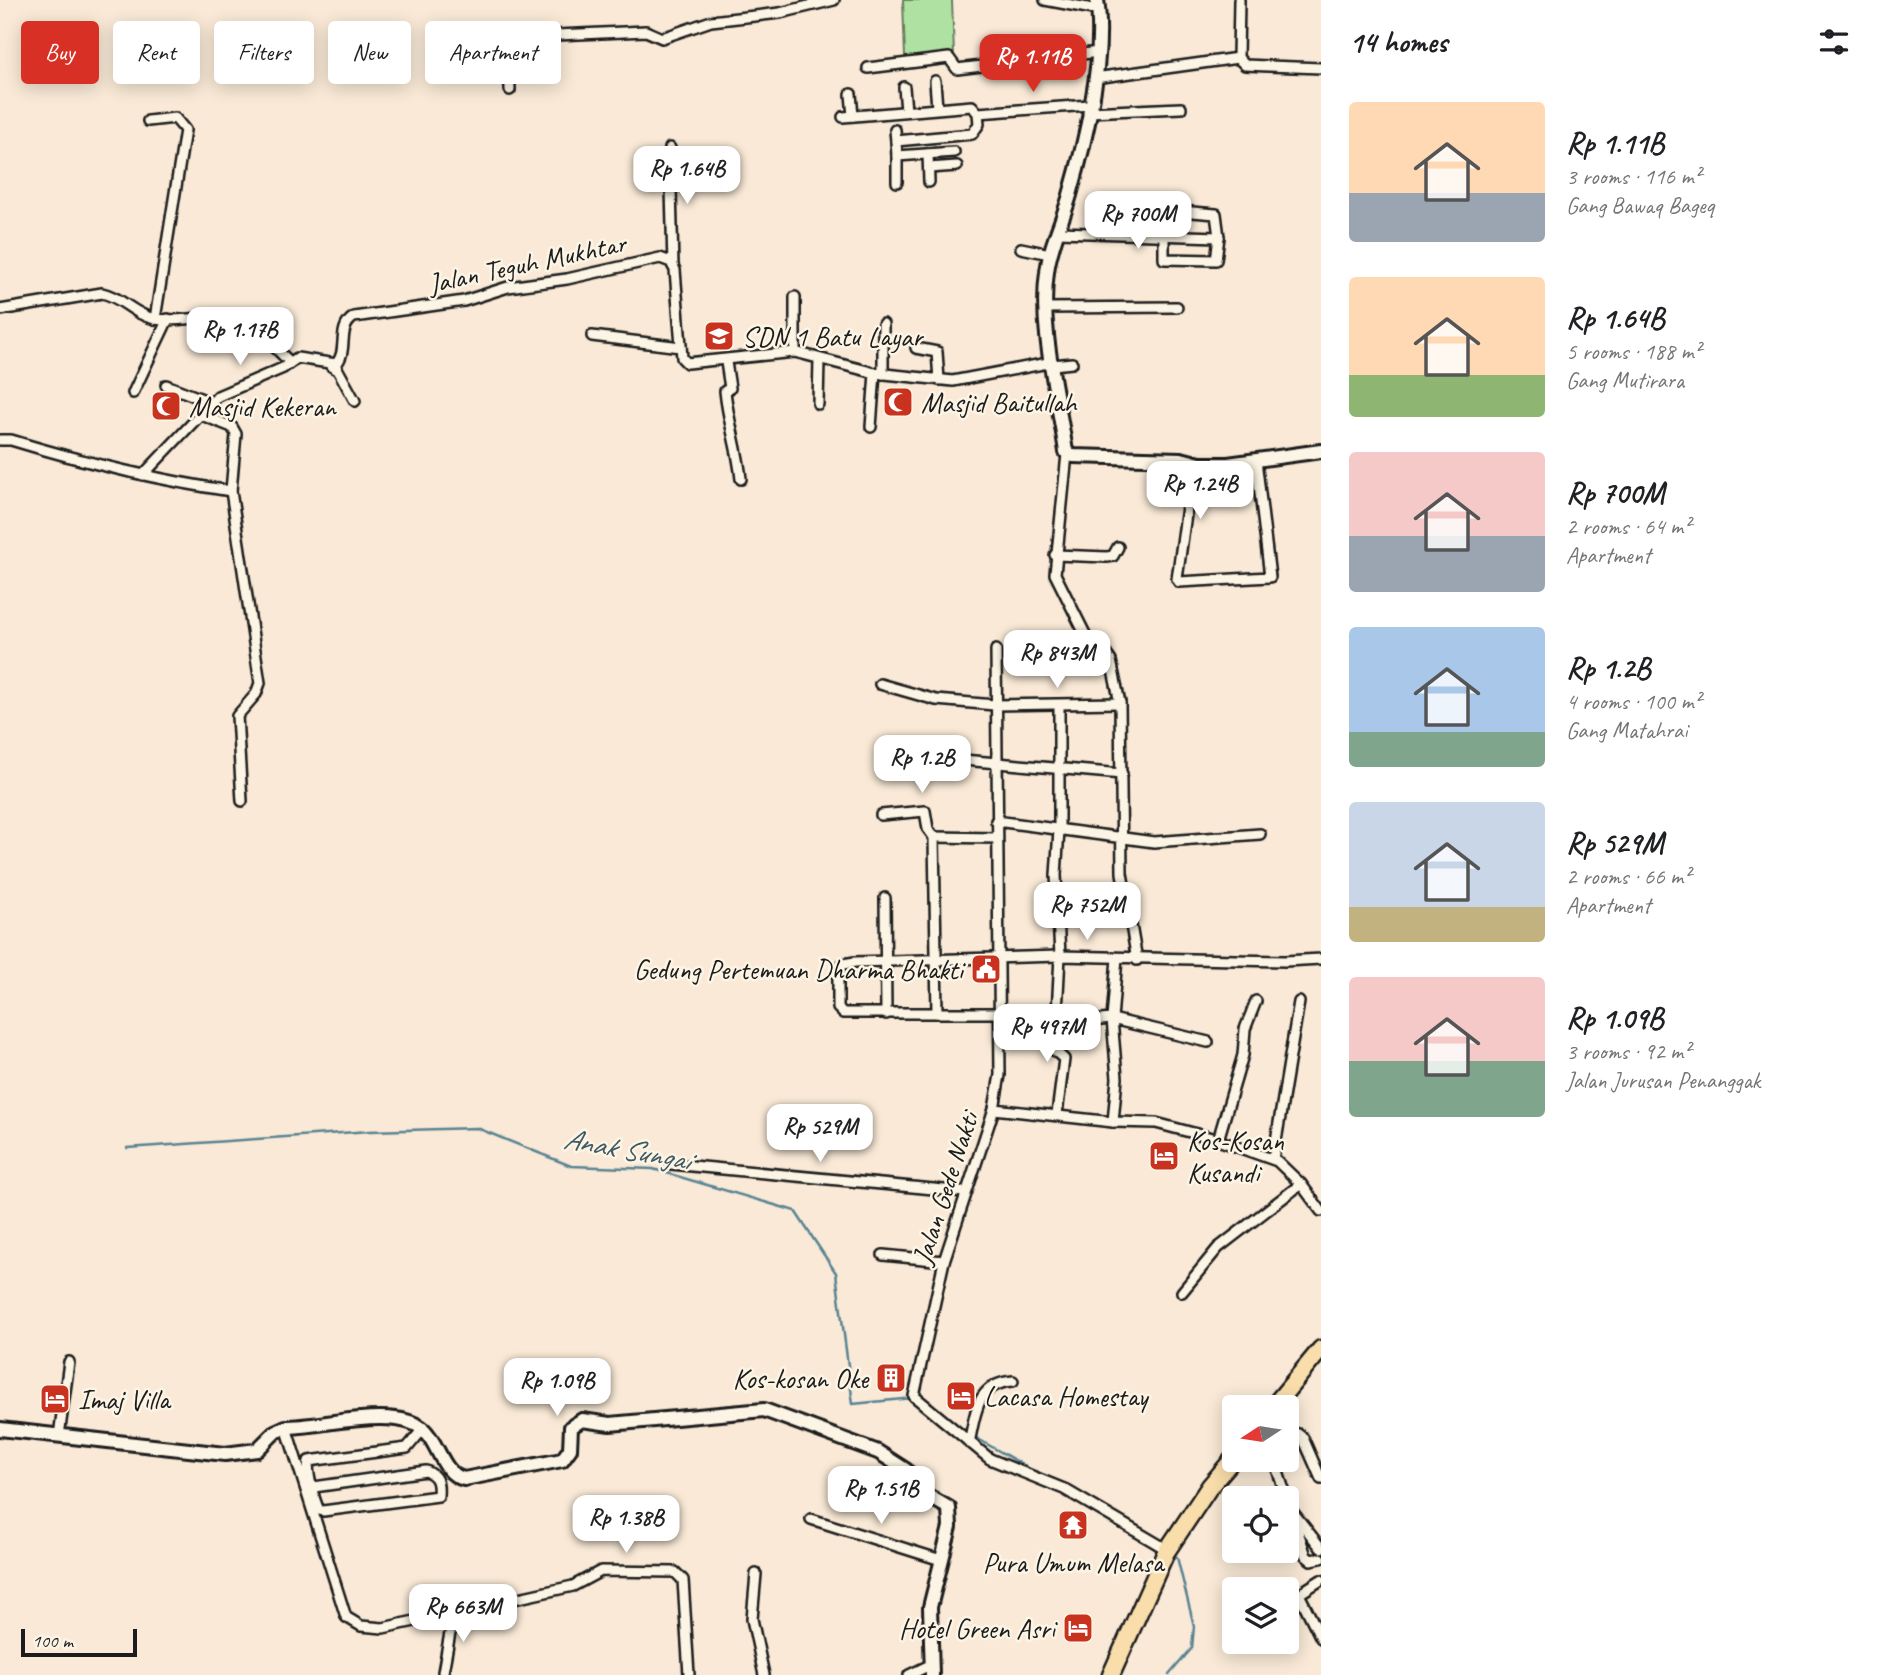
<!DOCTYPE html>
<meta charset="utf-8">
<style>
body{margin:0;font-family:Caveat,sans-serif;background:#f6f6f6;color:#202124;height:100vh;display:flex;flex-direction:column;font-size:26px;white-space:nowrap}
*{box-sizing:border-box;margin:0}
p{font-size:23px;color:#757577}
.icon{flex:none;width:38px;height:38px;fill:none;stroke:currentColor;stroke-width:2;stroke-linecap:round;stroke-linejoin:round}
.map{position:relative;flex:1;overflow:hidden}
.side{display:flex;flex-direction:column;background:#fff;width:560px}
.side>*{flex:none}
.banner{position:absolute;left:21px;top:21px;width:665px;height:63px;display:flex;gap:14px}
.needle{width:46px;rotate:258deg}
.buttons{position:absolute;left:1222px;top:1395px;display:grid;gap:14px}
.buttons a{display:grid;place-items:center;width:77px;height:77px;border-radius:7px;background:#fff;box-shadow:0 4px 18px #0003;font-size:35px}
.scale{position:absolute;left:21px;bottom:18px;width:116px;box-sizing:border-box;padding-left:7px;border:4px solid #1c1c1c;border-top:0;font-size:19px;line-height:24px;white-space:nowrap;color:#1c1c1c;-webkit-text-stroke:5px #fcf5e5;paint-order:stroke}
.price{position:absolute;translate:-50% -60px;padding:0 16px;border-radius:14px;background:#fff;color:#222;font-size:23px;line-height:46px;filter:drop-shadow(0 2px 4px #0008)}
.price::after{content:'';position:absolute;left:50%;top:42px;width:21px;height:16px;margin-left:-10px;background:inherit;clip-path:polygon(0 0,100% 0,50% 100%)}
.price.active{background:#d93025;color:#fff}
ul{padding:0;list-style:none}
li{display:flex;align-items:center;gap:21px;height:175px;padding:0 28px}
li span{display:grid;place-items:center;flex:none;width:196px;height:140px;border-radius:7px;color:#555}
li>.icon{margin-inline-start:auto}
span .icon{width:84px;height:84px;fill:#fffc;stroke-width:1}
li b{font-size:30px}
h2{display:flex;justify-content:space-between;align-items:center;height:84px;padding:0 28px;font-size:30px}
.pill{padding:0 24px;border-radius:7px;background:#fff;box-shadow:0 4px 18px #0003;font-size:24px;line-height:63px}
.pill.active{background:#d93025;color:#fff}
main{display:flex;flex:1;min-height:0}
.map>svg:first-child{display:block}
</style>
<main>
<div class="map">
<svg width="1321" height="1675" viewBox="0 0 1321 1675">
<rect width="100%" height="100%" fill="#f9e9d6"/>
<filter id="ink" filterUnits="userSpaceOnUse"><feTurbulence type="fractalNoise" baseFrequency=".0143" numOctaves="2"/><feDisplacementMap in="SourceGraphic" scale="14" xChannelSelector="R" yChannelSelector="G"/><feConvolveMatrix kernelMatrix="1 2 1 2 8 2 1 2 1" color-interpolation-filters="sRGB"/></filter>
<g filter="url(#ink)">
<polygon fill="#afe1a2" stroke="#667e5f" stroke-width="2" points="903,0 952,0 954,55 905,57"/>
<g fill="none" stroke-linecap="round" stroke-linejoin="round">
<g stroke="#598393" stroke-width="2.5">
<polyline points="127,1148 370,1131 477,1128 571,1166 653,1169 795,1211 836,1273 853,1404 913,1398"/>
<polyline points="973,1436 1037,1473"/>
<polyline points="1143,1540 1160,1553"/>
<polyline points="1169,1675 1192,1648 1194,1626 1177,1557 1170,1555"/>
</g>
<g stroke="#1c1c1c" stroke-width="14">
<g id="street">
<polyline points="1045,0 1098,10"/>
<polyline points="1238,58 1239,0"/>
<polyline points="868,68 949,58 957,69 1099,52"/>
<polyline points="1095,78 1238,58 1245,65 1321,68"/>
<polyline points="935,81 937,108"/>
<polyline points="904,87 906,111"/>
<polyline points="510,90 509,51 529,39 557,35 646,31 662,38 711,21 780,13 834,0"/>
<polyline points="851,94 853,116"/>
<polyline points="1088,112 1181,108"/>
<polyline points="978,113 1090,105"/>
<polyline points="843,117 972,106 978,113 979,124 972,134 896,141 897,156 954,152"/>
<polyline points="148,121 175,118 185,130 155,319"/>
<polyline points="895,130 896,141"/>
<polyline points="670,148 673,266"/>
<polyline points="928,154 929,182"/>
<polyline points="897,156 897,182"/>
<polyline points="929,168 957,166"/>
<polygon points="1168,210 1216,214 1219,237 1216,260 1164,259 1164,217"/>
<polyline points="1058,232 1219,237"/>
<polyline points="1021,248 1050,254"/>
<polyline points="1044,308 1177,307"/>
<path d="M0,310L102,293C122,297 134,315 155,319C185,324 224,308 251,326C266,336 277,351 290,362"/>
<polyline points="592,336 681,347"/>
<polyline points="916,348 937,352 939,380"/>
<polyline points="795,352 795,297"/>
<path d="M726,362L730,388L725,391C728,422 738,448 741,479"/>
<polyline points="1053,365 1072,363"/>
<polyline points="331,366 338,370 355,401"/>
<polyline points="883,374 883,324"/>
<polyline points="166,385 210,402"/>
<polyline points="133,393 168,319"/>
<polyline points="818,404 819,360"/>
<polyline points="199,414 232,427 236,434 231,491 260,683 256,694 237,716 242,801"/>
<polyline points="871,427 875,373"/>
<path d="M0,440H11C83,462 156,480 231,491"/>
<polyline points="1067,454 1055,574 1088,640 1104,651 1111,661 1120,703 1122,873 1137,960"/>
<polyline points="1193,464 1177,579 1179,582 1270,577 1256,460"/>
<path d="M143,475L218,396L283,368L297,358L336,364C349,351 336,328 354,317L464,301L508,287L567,279L660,258L671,262L675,270L682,358L687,363L795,352L875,373L953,381L1053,362"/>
<polyline points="1055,555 1107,557 1113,556 1118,547"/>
<polyline points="996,650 1000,1075 994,1109 944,1261 914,1396 990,1459 1064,1489 1168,1550"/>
<polyline points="880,684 936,700 995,705 1120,703"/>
<polyline points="889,758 905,760 940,758 1122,774"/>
<polyline points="881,815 925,811 928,829 934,837"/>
<polyline points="996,821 1154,842 1260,834"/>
<polyline points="934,837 937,1013"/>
<polyline points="934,837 996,838"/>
<polyline points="885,898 886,1014"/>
<polyline points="1208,1042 1112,1019 1090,1021 994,1013 843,1013 838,1008 838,969 843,964 855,962 1060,956 1285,961 1321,959"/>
<polyline points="994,1109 1113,1122 1156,1123 1212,1138 1277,1161 1301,1184 1321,1211"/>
<polyline points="1057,1114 1064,1059 1055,1051 1060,956 1056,875 1059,830 1059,705"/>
<polyline points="1113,1122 1117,1078 1112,1019 1117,958"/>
<polyline points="1218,1140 1243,1055 1245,1029 1256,1001"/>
<polyline points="1273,1159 1299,1002"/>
<polyline points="671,1164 965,1192"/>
<polyline points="883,1255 944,1261"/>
<polyline points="1182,1292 1218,1248 1301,1184"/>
<polyline points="286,1427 346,1617 361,1626 383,1628 573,1586 601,1571 675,1572 683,1580 689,1675"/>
<polyline points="1286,1432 1298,1434 1303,1438 1321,1479"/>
<polyline points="59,1436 69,1362"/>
<path d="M969,1443C976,1412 976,1384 1013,1381"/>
<polyline points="1274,1460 1306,1556 1311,1560 1321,1558"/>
<path d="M314,1487L426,1471C438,1476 439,1483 438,1496L323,1511L319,1510C314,1500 306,1470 309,1461L407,1448L423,1429"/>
<polyline points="1292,1511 1321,1548"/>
<polyline points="811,1519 941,1560"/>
<polyline points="756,1574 752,1619 764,1675"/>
<polyline points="1321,1580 1299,1594 1321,1638"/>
<polyline points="443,1672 454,1611"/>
<polyline points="909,1675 930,1665"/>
</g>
</g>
<g stroke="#1c1c1c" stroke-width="18">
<g id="secondary">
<path d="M1097,0C1106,58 1086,139 1070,195C1063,220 1050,245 1047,272C1039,329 1058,395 1066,452L1073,456L1181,459L1200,464H1228L1321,451"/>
<path d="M0,1429L225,1454L257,1450L275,1432L286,1427C322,1427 396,1405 424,1430C439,1444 442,1474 464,1479L562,1460L570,1449L571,1427L582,1420L610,1424L764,1410L878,1452L906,1470L916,1489L949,1508L950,1527L930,1607L932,1675"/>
</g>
</g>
<g stroke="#1c1c1c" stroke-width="21">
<g id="highway">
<polyline points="1273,1407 1321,1349"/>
<polyline points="1111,1675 1166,1552 1210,1486 1234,1458"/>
</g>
</g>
<use href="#street" stroke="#fcf5e5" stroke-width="9"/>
<use href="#secondary" stroke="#fcf5e5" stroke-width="12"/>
<use href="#highway" stroke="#f9deab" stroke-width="16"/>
</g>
</g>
<defs>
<g id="school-square" transform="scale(1.575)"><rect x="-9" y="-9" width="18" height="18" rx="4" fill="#c8321e" stroke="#fcf5e5"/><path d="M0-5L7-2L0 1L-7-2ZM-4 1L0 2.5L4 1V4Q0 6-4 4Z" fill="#fff"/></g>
<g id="mosque-square" transform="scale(1.575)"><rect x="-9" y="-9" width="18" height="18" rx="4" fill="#c8321e" stroke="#fcf5e5"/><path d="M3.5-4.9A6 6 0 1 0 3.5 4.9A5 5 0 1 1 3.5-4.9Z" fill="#fff"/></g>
<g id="civic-square" transform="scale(1.575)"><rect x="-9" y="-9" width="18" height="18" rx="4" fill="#c8321e" stroke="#fcf5e5"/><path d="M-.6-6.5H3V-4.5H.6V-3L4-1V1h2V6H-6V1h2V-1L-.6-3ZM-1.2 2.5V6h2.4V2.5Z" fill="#fff"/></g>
<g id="hotel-square" transform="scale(1.575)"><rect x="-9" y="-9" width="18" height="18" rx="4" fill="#c8321e" stroke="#fcf5e5"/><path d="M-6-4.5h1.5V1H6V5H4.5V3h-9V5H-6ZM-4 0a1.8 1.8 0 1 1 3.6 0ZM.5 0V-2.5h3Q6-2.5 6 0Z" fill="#fff"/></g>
<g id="building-square" transform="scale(1.575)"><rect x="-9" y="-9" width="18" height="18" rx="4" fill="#c8321e" stroke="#fcf5e5"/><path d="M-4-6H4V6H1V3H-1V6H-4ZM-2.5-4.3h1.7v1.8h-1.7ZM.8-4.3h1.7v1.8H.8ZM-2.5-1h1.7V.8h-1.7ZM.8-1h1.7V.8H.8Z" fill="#fff"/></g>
<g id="temple-square" transform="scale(1.575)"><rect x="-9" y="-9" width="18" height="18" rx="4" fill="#c8321e" stroke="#fcf5e5"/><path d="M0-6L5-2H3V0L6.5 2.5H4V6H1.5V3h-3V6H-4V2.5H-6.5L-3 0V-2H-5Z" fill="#fff"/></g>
</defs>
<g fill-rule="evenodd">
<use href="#school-square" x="719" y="336"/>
<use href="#mosque-square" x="898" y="402"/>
<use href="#mosque-square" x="166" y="406"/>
<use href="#civic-square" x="986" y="969"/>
<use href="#hotel-square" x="1164" y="1156"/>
<use href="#building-square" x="891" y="1378"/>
<use href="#hotel-square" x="961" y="1396"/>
<use href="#hotel-square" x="55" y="1399"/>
<use href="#temple-square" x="1073" y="1525"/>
<use href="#hotel-square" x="1078" y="1628"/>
</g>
<g text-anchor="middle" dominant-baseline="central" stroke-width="5" stroke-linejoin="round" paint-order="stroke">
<g font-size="28" fill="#1c1c1c" stroke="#fcf5e5">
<text transform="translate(527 263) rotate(-12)">Jalan Teguh Mukhtar</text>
<text transform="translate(945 1188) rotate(-72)">Jalan Gede Nakti</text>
</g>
<g font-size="28" fill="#1c1c1c" stroke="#fcf5e5" text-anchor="start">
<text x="742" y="336">SDN 1 Batu Layar</text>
<text x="921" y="402">Masjid Baitullah</text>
<text x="189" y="406">Masjid Kekeran</text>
<text x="963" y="969" text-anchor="end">Gedung Pertemuan Dharma Bhakti</text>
<text x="1187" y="1140">Kos-Kosan<tspan x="1187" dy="32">Kusandi</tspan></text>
<text x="868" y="1378" text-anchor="end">Kos-kosan Oke</text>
<text x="984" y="1396">Lacasa Homestay</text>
<text x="78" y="1399">Imaj Villa</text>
<text x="1073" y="1562" text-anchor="middle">Pura Umum Melasa</text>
<text x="1055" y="1628" text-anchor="end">Hotel Green Asri</text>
</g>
<g font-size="30" font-style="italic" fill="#405862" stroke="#fcf5e5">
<text transform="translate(627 1149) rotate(10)">Anak Sungai</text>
</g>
</g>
</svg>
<div class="buttons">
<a><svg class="needle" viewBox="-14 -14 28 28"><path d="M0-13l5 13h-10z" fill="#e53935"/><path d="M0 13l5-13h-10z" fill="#757577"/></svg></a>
<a><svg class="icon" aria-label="locate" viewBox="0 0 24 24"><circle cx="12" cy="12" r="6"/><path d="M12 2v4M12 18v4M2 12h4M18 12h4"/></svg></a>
<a><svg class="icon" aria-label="layers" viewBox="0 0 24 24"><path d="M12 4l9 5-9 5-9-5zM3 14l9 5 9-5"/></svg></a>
</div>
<div class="scale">100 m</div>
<b class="price active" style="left:1033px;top:94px">Rp 1.11B</b>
<b class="price" style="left:687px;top:206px">Rp 1.64B</b>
<b class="price" style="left:1138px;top:251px">Rp 700M</b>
<b class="price" style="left:240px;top:367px">Rp 1.17B</b>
<b class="price" style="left:1200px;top:521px">Rp 1.24B</b>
<b class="price" style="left:1057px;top:690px">Rp 843M</b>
<b class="price" style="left:922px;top:795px">Rp 1.2B</b>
<b class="price" style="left:1087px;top:942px">Rp 752M</b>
<b class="price" style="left:1047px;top:1064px">Rp 497M</b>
<b class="price" style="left:820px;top:1164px">Rp 529M</b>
<b class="price" style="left:557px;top:1418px">Rp 1.09B</b>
<b class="price" style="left:881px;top:1526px">Rp 1.51B</b>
<b class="price" style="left:626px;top:1555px">Rp 1.38B</b>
<b class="price" style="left:463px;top:1644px">Rp 663M</b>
<div class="banner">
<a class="pill active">Buy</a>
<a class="pill">Rent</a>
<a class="pill">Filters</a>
<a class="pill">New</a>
<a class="pill">Apartment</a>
</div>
</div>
<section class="side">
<h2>14 homes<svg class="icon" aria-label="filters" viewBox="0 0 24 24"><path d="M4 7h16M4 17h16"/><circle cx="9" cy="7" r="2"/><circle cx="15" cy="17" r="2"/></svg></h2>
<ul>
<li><span style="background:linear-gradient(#ffd9b3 65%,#9aa5b1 0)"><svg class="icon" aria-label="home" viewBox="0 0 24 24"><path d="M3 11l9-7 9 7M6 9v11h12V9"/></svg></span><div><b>Rp 1.11B</b><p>3 rooms · 116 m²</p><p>Gang Bawaq Bageq</p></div></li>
<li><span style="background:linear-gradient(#ffd9b3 70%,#8fb573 0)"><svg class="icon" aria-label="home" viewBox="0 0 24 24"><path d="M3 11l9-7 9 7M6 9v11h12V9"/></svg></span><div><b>Rp 1.64B</b><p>5 rooms · 188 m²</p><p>Gang Mutirara</p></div></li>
<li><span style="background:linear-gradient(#f6c9c9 60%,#9aa5b1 0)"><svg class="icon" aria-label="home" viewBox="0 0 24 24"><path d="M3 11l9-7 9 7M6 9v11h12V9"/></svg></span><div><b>Rp 700M</b><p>2 rooms · 64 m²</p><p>Apartment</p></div></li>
<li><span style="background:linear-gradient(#a9c7e8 75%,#7fa58c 0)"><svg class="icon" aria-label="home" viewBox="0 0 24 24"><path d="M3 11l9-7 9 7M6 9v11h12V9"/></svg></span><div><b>Rp 1.2B</b><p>4 rooms · 100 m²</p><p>Gang Matahrai</p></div></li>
<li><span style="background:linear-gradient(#c9d6e8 75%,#c2b280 0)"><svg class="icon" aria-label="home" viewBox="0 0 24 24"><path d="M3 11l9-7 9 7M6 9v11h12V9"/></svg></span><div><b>Rp 529M</b><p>2 rooms · 66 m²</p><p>Apartment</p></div></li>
<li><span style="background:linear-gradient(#f6c9c9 60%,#7fa58c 0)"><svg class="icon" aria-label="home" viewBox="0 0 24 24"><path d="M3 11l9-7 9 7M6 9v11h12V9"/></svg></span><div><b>Rp 1.09B</b><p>3 rooms · 92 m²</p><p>Jalan Jurusan Penanggak</p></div></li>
</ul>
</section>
</main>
